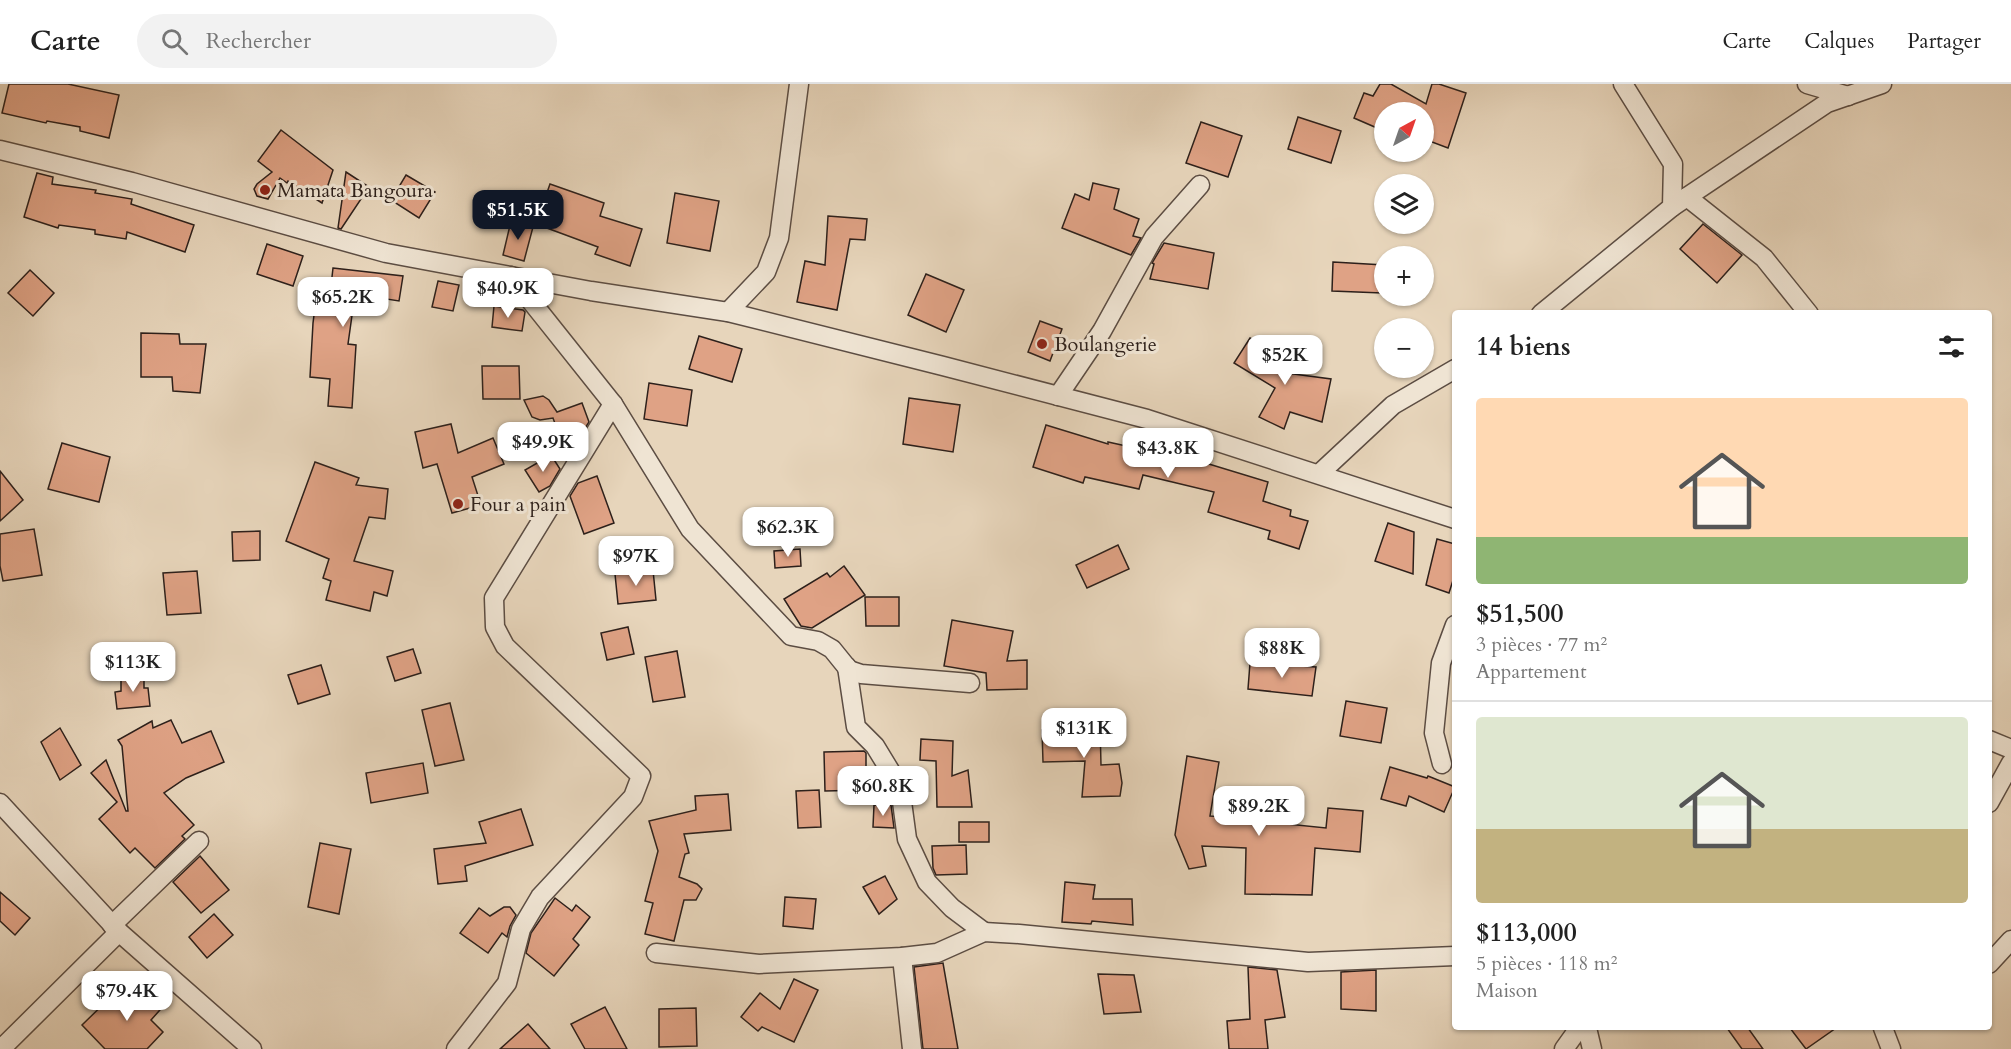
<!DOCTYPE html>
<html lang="fr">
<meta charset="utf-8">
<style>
body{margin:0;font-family:Cardo,serif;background:#f2f2f2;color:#222;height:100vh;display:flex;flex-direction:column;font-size:22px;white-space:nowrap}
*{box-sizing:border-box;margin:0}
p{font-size:20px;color:#767676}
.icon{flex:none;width:33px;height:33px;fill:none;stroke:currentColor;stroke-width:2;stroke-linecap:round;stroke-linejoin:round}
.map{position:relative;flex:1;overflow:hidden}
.panel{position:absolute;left:1452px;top:226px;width:540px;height:720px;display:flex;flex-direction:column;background:#fff;border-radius:6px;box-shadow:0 2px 4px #0004}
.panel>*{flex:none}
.needle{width:39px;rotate:40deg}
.buttons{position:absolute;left:1374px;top:18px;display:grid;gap:12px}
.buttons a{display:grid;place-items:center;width:60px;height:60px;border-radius:50%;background:#fff;box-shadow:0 2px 4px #0004;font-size:30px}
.price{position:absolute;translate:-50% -51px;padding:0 14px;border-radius:12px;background:#fff;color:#222;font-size:20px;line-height:39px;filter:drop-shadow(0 2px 3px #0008)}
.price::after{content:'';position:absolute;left:50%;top:36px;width:18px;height:14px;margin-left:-9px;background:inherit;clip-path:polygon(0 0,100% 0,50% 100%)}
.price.selected{background:#111827;color:#fff}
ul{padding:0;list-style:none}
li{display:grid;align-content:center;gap:12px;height:318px;padding:0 24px}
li+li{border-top:2px solid #e0e0e0}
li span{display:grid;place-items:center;height:186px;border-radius:6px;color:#555}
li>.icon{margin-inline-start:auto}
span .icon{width:108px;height:108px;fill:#fffc;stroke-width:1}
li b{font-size:26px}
h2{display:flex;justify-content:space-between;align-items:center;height:72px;padding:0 24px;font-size:26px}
header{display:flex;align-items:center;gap:36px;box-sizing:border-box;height:84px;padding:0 30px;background:#fff;border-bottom:2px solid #e0e0e0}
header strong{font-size:28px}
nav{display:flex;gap:33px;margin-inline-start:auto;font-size:21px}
.search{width:420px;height:54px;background:#f2f2f2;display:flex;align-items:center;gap:15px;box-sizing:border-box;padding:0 21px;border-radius:33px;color:#767676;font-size:22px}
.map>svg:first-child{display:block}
</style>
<header>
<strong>Carte</strong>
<div class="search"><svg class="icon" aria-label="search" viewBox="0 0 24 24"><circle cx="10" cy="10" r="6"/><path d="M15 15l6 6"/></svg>Rechercher</div>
<nav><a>Carte</a><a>Calques</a><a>Partager</a></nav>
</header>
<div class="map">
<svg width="2011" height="965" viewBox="0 0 2011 965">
<rect width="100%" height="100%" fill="#e7d5bb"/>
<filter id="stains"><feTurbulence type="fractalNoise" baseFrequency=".00333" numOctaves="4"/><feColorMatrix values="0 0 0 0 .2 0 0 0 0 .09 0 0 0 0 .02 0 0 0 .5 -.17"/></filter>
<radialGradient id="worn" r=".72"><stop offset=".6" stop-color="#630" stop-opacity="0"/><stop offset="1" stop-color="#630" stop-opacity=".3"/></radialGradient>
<g fill="#dfa285" stroke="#2d201b" stroke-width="1.5">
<polygon points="9,0 68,0 119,11 109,54 80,47 80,43 47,37 46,39 2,29"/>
<polygon points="1380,0 1391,0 1426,20 1432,0 1439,0 1466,9 1448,64 1424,55 1424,28 1384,28 1384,47 1354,34 1364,9 1373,12"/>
<polygon points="1298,33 1341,47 1331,79 1288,65"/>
<polygon points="1201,38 1242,52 1228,93 1186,79"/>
<polygon points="281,46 333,86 322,119 288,97 287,99 280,94 268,115 257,112 254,105 257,100 272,88 258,77"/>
<polygon points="346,88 369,103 341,145 338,144"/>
<polygon points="37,89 53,93 52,100 96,106 95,109 132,115 131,120 194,141 185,168 127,148 126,155 95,150 95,146 59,141 58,144 24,133"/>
<polygon points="406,91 435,108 419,134 391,116"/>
<polygon points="1093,99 1119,105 1114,125 1139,135 1133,152 1141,154 1131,171 1062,144 1075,110 1089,116"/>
<polygon points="550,100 604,119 600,132 642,145 630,182 595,170 598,163 536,140"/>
<polygon points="675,109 719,117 710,167 667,159"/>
<polygon points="828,132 867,135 865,156 850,155 837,226 797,218 805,177 825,181"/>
<polygon points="511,137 533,143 524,177 503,171"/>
<polygon points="1703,140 1742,171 1717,199 1680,165"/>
<polygon points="1164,159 1214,169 1208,205 1150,195 1154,180 1152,179"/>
<polygon points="267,160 303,172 293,202 257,190"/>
<polygon points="1333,178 1384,181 1382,209 1332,207"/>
<polygon points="333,184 403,192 399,217 355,210 348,260 356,261 352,324 328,322 330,295 310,293 313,239 318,200 331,202"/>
<polygon points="30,186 54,209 33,232 8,209"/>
<polygon points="926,190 964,206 946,248 908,231"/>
<polygon points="438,197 459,201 453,227 432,223"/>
<polygon points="494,222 523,226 525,228 522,247 492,243"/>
<polygon points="1040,237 1062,245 1050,277 1028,268"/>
<polygon points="141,249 179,250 180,260 206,260 200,309 173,307 172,293 141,293"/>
<polygon points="699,252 742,265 732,298 689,285"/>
<polygon points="1250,254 1285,276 1278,288 1331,295 1322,338 1290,328 1284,345 1259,333 1275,304 1234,279"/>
<polygon points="482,282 519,282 520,315 483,315"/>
<polygon points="649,299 692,306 687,342 644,335"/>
<polygon points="543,312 549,316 557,328 582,319 589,338 582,349 561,356 553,334 540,336 532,333 524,316"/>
<polygon points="909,314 960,321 953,368 903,360"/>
<polygon points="451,340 458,369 493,354 504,380 472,393 481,421 452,429 437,380 423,384 415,348"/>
<polygon points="1046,341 1108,360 1108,358 1153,368 1154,366 1199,377 1268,398 1263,417 1291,426 1290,432 1308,437 1299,465 1268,455 1270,447 1208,428 1214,408 1143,391 1139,405 1085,393 1083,399 1033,383"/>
<polygon points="62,359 110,373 99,418 48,405"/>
<polygon points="551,371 560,385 550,402 539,408 525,386"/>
<polygon points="315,378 359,394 356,401 388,405 385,435 369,433 354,477 393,487 387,512 374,508 370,527 326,516 331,497 323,494 329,475 286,457"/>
<polygon points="0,387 23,416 0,437"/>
<polygon points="597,392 614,439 584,450 570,412 578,399"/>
<polygon points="1388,439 1414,448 1413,490 1375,477"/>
<polygon points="34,445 42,491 3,497 0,482 0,450"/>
<polygon points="260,447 260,476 233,477 232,448"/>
<polygon points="1437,455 1455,460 1455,490 1449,509 1426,501"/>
<polygon points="1118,461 1129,485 1087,504 1076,481"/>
<polygon points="800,465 801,482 775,484 774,467"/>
<polygon points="844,482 865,511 812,544 801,542 784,515 827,489 830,493"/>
<polygon points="653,486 656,516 618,520 615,490"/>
<polygon points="197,487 201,529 167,531 163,489"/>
<polygon points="865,513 899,513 899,542 866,542"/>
<polygon points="952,536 1013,547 1007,577 1027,576 1027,605 987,606 986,589 944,582"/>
<polygon points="628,543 634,570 607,576 601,549"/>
<polygon points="413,565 421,589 395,597 387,573"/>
<polygon points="677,567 685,613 653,618 645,573"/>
<polygon points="1250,579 1316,583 1312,612 1248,605"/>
<polygon points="321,581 330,610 298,620 288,591"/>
<polygon points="144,591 144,604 148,604 150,622 117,625 115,608 121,607 121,592"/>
<polygon points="1346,617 1387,624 1381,659 1340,652"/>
<polygon points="450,619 464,676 435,682 422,626"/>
<polygon points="171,636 182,659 211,647 224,678 186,694 164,709 194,741 182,752 185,755 155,784 135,764 130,769 99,735 117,718 91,689 106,676 126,727 128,727 122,662 118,656 152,637 153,644"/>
<polygon points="1089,639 1100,640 1101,681 1119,680 1122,699 1120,712 1082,713 1085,677 1043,678 1042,646 1088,645"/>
<polygon points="60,644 81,681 60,696 41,658"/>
<polygon points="921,655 953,657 952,692 968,686 972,723 937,723 936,677 920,676"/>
<polygon points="864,667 866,669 866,706 825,707 824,668"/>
<polygon points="1187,672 1219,678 1210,732 1268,734 1268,738 1326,744 1328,724 1363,727 1360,768 1315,764 1312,811 1245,810 1246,764 1202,762 1206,782 1189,785 1175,751"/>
<polygon points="423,679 428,709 371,719 366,689"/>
<polygon points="1390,683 1427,694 1428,692 1455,703 1444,728 1409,712 1406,722 1381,715"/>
<polygon points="819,706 821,743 798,744 796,707"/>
<polygon points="728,710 731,746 684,750 689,769 685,770 679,793 697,800 702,805 696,816 684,816 674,857 645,850 653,819 645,817 658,767 649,737 696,726 695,712"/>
<polygon points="874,721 891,721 894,744 873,743"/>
<polygon points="521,725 533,761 465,782 467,797 438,800 434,765 486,759 479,738"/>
<rect x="959" y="738" width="30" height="20"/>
<polygon points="320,759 351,765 339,830 308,823"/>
<polygon points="966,761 967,790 936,791 933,784 932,762"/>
<polygon points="200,772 229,806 201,829 173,798"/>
<polygon points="885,792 897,815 879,830 863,803"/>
<polygon points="1065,798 1095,801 1093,815 1132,815 1133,841 1092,837 1091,840 1062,838"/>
<polygon points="0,808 30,834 15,851 0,837"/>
<polygon points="785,813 816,815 813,845 783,842"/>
<polygon points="555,814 572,827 576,821 590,833 573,855 579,861 554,892 526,869 531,849"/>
<polygon points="504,823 510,823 516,831 510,842 507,853 502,849 488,869 460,849 479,824 490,832"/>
<polygon points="214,830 233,851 207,874 189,853"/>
<polygon points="943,879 958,965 923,965 914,883"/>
<polygon points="1248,883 1277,886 1285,933 1265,936 1268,965 1229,965 1227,937 1250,935"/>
<polygon points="1376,886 1376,927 1341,925 1341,888"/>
<polygon points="1098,890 1134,891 1141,928 1104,930"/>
<polygon points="794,895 818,906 794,958 762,943 758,947 741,933 760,909 780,925"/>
<polygon points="156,904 165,908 167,918 151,936 163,948 147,965 105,965 82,941 118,906 133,923 150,906"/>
<polygon points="605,923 627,965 585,965 571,940"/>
<polygon points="696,924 697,962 659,963 659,925"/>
<polygon points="528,940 550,965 500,965"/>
<polygon points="1727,944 1748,944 1763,965 1742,965"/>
<polygon points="1790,944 1836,944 1806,965"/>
</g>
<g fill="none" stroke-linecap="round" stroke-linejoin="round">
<g stroke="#5c4d43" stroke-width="21">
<g id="street">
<polyline points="1807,0 1848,12"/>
<polyline points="0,66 132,98 386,169 591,207 728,228 943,282 1147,335 1455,435"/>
<polyline points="1687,113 1764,174 1809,230"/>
<polyline points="1672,123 1827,19 1882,0"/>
<polyline points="511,192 613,320 690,445 791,552 818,557 832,565 849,586 861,590 970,599"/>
<polyline points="728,228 766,188 779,154 799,0"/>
<polyline points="1541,230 1672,123 1673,80 1623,0"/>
<polyline points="1058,312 1102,247 1154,153 1200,101"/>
<polyline points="1319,390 1393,321 1455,285"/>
<polyline points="847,583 856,643 875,662 900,703 907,755 927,798 952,824 984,848"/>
<polyline points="1989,656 2011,665"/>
<polyline points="1442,680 1434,649 1441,579 1455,541"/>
<polyline points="0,719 119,848 252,965"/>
<polyline points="1989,719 2011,679"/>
<polyline points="112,841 199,757"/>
<polyline points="656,869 759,880 902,873 937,869 984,848 1019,850 1308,878 1455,872"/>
<polyline points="902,873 912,965"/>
<polyline points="1989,880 2011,856"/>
<polyline points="1587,944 1592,965"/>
<polyline points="1883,944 1891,965"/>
<polyline points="1,965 119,848"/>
<polyline points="456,965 507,899 521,845 540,813 633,713 641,692 505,562 495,543 494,514 613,320"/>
<polyline points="1564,965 1579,944"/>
</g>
</g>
<use href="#street" stroke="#efe4d3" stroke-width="18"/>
</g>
<g fill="#8f2418" stroke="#efe4d3" stroke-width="2">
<circle cx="265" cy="106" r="6"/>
<circle cx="1042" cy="260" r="6"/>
<circle cx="458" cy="420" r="6"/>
</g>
<g text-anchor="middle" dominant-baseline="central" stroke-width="6" stroke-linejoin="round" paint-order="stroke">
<g font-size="20" fill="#2d201b" stroke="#efe4d3" text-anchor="start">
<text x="277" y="106">Mamata Bangoura</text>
<text x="1054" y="260">Boulangerie</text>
<text x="470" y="420">Four a pain</text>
</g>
</g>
<rect width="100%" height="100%" filter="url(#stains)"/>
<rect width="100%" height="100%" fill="url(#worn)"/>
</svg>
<div class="buttons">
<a><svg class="needle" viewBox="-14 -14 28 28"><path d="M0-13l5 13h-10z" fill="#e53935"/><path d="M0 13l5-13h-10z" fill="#767676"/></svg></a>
<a><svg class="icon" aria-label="layers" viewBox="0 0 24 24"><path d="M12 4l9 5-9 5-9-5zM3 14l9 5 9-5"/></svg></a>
<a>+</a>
<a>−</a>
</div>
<b class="price selected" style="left:518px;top:157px">$51.5K</b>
<b class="price" style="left:508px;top:235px">$40.9K</b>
<b class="price" style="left:343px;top:244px">$65.2K</b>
<b class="price" style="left:1285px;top:302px">$52K</b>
<b class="price" style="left:543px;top:389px">$49.9K</b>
<b class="price" style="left:1168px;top:395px">$43.8K</b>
<b class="price" style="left:788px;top:474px">$62.3K</b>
<b class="price" style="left:636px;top:503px">$97K</b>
<b class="price" style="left:1282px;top:595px">$88K</b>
<b class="price" style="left:133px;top:609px">$113K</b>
<b class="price" style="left:1084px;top:675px">$131K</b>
<b class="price" style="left:883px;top:733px">$60.8K</b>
<b class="price" style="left:1259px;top:753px">$89.2K</b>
<b class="price" style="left:127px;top:938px">$79.4K</b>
<section class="panel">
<h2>14 biens<svg class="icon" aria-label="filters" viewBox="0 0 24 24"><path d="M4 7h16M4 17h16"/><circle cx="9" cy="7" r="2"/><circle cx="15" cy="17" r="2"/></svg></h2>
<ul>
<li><span style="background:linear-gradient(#ffd9b3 75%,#8fb573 0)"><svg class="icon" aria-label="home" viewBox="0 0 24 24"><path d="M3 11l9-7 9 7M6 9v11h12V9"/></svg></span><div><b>$51,500</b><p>3 pièces · 77 m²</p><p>Appartement</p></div></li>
<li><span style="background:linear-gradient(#dfe7d0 60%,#c2b280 0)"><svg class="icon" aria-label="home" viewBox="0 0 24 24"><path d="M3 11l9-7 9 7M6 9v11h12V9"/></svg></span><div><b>$113,000</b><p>5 pièces · 118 m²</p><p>Maison</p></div></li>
</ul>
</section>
</div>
